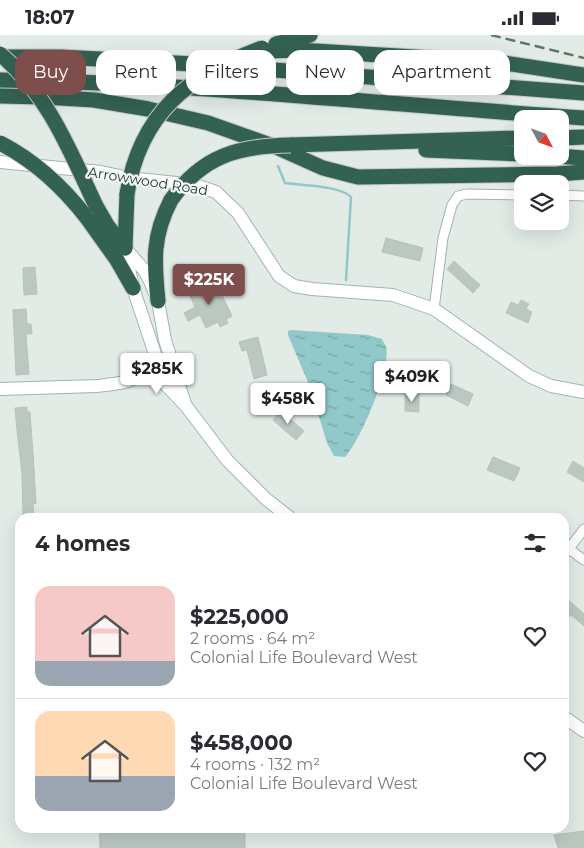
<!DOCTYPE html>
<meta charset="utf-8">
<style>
body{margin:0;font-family:Montserrat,sans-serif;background:#f7f7f7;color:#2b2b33;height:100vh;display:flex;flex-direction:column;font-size:19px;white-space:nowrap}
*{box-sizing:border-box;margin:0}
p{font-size:16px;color:#7c7c81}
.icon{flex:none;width:28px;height:28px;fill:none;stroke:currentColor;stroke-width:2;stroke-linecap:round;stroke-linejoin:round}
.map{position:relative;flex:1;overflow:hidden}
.side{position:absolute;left:15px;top:478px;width:554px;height:320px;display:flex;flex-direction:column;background:#fff;border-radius:15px;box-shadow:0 5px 20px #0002}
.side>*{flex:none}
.guide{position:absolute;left:15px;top:15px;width:555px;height:45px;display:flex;gap:10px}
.needle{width:32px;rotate:131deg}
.fabs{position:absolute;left:514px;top:75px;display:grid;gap:10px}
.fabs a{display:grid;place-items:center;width:55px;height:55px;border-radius:10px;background:#fff;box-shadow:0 5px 20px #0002;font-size:25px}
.price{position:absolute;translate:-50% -42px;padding:0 11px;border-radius:5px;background:#fff;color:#222;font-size:16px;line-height:32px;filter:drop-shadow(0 1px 2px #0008)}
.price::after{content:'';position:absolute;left:50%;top:30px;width:15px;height:11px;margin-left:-8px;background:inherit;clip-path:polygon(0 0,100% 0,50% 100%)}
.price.active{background:#7d4e4c;color:#fff}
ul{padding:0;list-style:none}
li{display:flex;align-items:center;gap:15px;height:125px;padding:0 20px}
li+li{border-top:1px solid #e1e1e2}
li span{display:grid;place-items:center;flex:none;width:140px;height:100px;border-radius:15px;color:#555}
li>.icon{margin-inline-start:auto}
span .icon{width:60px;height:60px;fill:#fffc;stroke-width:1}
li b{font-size:21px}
h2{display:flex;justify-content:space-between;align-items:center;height:60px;padding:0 20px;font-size:21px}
.tag{padding:0 18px;border-radius:15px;background:#fff;box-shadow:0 5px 20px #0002;font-size:18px;line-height:45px}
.tag.active{background:#7d4e4c;color:#fff}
.status{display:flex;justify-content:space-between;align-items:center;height:35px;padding:0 25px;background:#fff;direction:ltr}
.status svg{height:14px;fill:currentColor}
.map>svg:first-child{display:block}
</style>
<div class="status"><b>18:07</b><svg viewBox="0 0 49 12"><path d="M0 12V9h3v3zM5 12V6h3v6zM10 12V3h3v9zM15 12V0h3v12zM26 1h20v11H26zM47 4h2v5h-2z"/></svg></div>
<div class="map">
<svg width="584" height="813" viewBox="0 0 584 813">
<defs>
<pattern id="water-ripples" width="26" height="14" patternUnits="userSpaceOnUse" patternTransform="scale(1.25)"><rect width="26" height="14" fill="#91c8c9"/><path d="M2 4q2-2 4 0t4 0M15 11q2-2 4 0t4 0" fill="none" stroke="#76a3a4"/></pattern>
</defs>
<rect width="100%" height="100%" fill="#e2ebe6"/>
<path fill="url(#water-ripples)" d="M291,295L368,300L382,304C382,305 386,311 386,311C392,332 360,407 345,422L334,421L327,408L310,352L288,300V296Z"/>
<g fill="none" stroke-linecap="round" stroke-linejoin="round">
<path stroke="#91c8c9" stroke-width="2.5" d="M278,131L285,148C301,150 341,151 351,162L346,245"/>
</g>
<g fill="#bbc8c1" stroke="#b6c3bc">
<polygon points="386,203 423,213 420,226 382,217"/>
<polygon points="454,226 480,250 473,258 447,234"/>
<polygon points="35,232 37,259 24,260 23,233"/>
<polygon points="209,247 210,251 216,248 232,281 226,284 228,288 220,292 218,287 206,293 200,280 188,286 184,278 195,272 190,261 203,255 201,251"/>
<polygon points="521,265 529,269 526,274 532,277 528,288 506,278 511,267 518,270"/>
<polygon points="26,274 27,289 31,289 32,299 26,299 29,339 16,340 13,275"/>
<polygon points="258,302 267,340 254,344 247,315 242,316 239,307"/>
<polygon points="451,349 473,359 468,371 446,360"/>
<polygon points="405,359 419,359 419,377 405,376"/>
<polygon points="27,372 27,377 30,377 34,434 36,468 33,469 34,482 23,482 22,439 17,395 15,373"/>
<polygon points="281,376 304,396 296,405 273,385"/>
<polygon points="493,422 520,433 514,446 487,435"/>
<polygon points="573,426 584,433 584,447 567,437"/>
<polygon points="564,561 584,579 584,591 571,580 569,582 564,577"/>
<polygon points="99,792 245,792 245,813 100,813"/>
<polygon points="584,796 584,813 558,813 554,800"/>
</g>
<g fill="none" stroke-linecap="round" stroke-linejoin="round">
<g stroke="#a5b2ac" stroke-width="11">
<g id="street">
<polyline points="560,160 584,161"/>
<polyline points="434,274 443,203 452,170 458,161 467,159 522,160"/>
<polyline points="569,514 584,525"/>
<polyline points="564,520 584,494"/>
</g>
</g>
<g stroke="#a2b5ac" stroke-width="14">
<g id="secondary">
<polyline points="0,127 101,137 129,143 195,150 216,157 238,178 279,241 294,251 312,254 393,260 434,274 529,341 551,351 584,357"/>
<polyline points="125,213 133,253 165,349 186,371 227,425 266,464 289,482"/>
<polyline points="125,213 144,235 150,246 158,266 165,305 185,369"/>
<path d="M0,354L97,351C107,350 118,349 128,346C143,341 157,331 170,323"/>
<polyline points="564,682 584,696"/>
</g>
</g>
<g stroke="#c2c8c5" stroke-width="17">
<g id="highway">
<polyline points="276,9 310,0"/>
<polyline points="250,20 267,16 298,15 498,27 584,40"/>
<polyline points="0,22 61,22 194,29 584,58"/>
<path d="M0,45C195,48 389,70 584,83"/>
<polyline points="0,61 44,62 94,65 148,74 208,88 276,112 323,133 358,142 557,139 584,137"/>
<polyline points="560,103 584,102"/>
<polyline points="291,110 522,103"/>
<polyline points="426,115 522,119"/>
<polyline points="556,121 584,123"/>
<polyline points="96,171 107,190 125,213"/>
<polyline points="87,183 117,225 133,253"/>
<polyline points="125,213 127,159"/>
<path d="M158,266C154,227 152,201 171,165"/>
</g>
</g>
<use href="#street" stroke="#fff" stroke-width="9"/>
<use href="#secondary" stroke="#fff" stroke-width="12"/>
<use href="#highway" stroke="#346252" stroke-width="15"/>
<polyline stroke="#5f756c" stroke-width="2.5" stroke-dasharray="10 5" stroke-linecap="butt" points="491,0 584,23"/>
<g stroke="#c2c8c5" stroke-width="17" stroke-linecap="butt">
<g id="highway-bridge">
<path d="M0,19C48,59 70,116 96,171"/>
<path d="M0,108C35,126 63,152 87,183"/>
<path d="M127,159C140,78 189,40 262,13"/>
<path d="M171,165C203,120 239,111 291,110"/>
</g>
</g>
<use href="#highway-bridge" stroke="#346252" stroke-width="15"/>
</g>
<g text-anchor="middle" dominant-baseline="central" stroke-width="4.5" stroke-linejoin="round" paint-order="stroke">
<g font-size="14" fill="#243931" stroke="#f2f7f4">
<text transform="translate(148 146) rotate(9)">Arrowwood Road</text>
</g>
</g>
</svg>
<div class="fabs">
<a><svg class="needle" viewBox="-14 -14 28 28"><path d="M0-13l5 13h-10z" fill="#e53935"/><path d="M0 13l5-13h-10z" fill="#7c7c81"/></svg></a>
<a><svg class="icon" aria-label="layers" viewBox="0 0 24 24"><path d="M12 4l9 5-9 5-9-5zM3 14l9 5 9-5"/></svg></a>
</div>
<b class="price active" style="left:209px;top:271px">$225K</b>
<b class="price" style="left:157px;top:360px">$285K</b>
<b class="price" style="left:412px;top:368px">$409K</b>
<b class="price" style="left:288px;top:390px">$458K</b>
<div class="guide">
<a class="tag active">Buy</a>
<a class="tag">Rent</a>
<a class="tag">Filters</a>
<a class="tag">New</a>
<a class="tag">Apartment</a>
</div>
<section class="side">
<h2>4 homes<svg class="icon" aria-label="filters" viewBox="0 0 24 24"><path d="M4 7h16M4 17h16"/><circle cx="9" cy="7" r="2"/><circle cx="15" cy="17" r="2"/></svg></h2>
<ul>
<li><span style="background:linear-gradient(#f6c9c9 75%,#9aa5b1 0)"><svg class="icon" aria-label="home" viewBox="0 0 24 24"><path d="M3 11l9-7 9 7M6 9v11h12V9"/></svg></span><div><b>$225,000</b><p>2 rooms · 64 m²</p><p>Colonial Life Boulevard West</p></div><svg class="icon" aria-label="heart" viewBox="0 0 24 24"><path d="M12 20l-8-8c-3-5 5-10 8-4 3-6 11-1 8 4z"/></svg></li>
<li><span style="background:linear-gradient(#ffd9b3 65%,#9aa5b1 0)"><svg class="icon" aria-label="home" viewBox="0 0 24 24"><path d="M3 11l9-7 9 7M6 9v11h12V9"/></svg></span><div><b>$458,000</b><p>4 rooms · 132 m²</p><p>Colonial Life Boulevard West</p></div><svg class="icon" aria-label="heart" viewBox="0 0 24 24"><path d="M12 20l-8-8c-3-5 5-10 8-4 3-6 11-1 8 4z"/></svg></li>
</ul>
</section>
</div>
